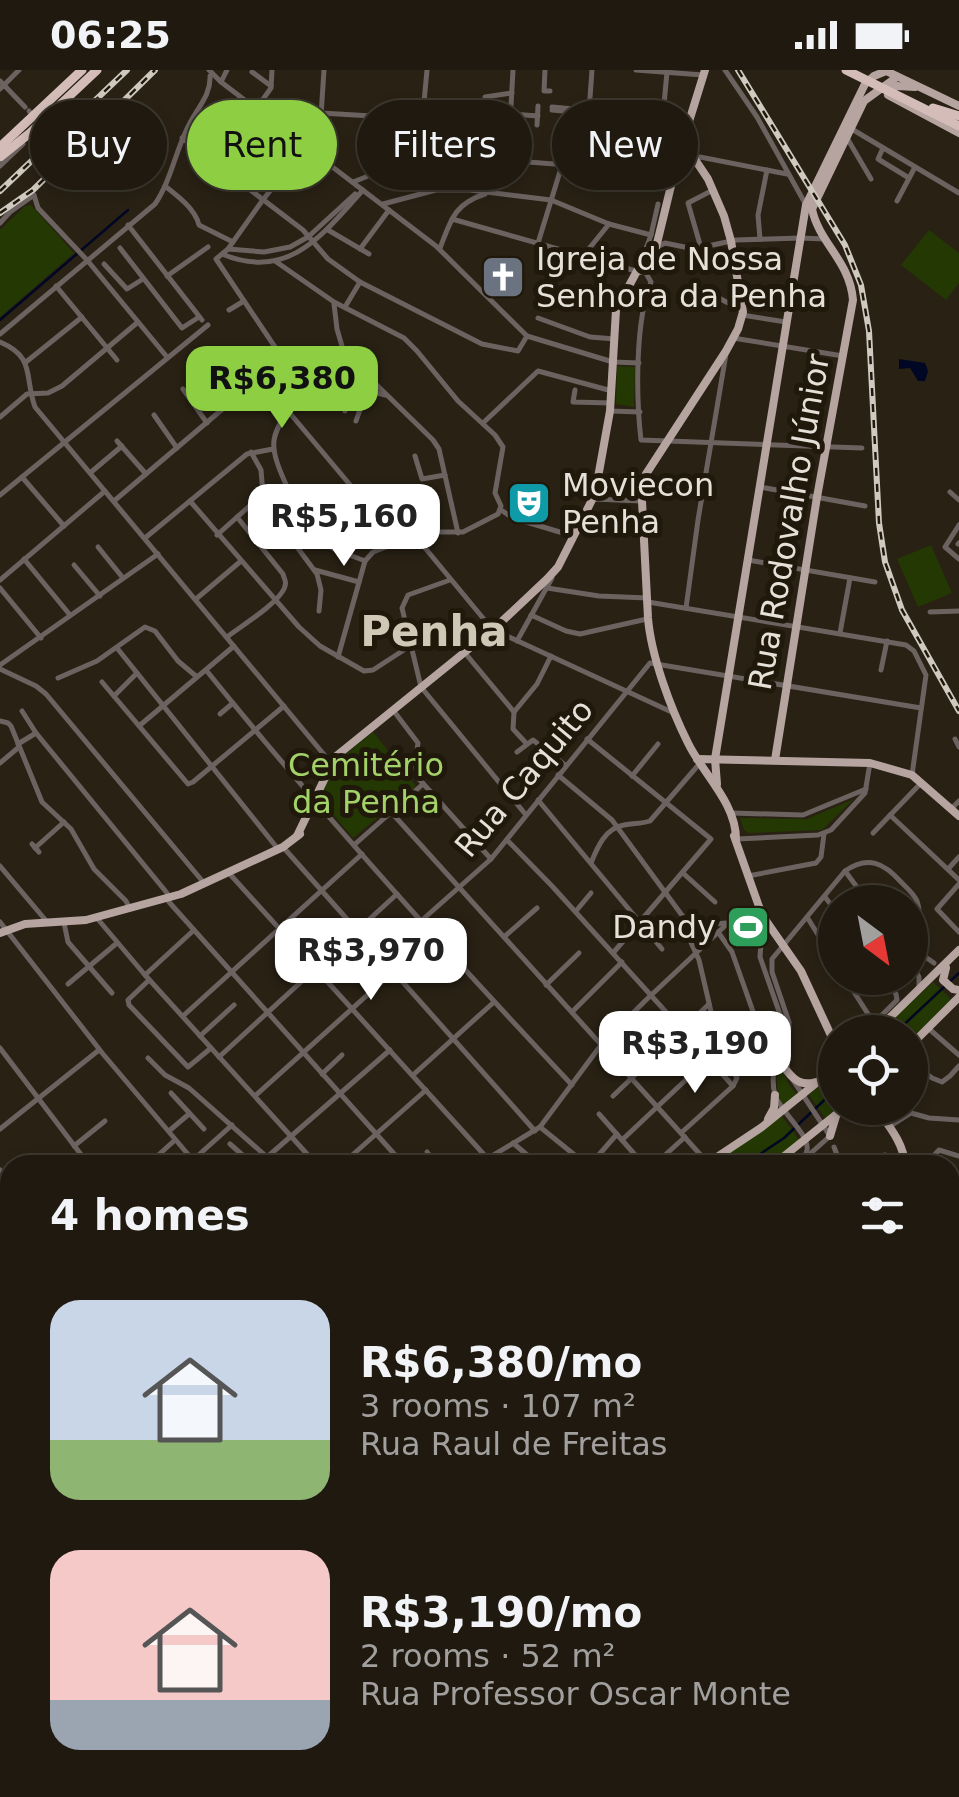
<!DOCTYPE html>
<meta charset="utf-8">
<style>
body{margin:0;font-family:"DejaVu Sans",sans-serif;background:#272218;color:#f1f3f6;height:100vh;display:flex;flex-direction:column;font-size:38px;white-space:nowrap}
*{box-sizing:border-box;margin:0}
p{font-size:32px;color:#a1a09e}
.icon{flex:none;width:55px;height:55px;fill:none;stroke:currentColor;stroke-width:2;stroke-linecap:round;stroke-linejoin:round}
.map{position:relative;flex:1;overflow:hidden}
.side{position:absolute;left:0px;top:1085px;width:960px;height:642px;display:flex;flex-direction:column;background:#1f190f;border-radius:30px 30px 0 0;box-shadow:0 5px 15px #0003,0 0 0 2px #3c382f}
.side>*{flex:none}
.guide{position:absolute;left:30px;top:30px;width:900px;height:90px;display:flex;gap:20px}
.needle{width:65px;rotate:148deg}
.tools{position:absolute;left:818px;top:815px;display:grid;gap:20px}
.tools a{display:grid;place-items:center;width:110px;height:110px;border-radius:50%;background:#1f190f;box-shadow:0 5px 15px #0003,0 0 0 2px #3c382f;font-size:50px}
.price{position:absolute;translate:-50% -85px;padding:0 22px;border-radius:20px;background:#fff;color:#222;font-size:32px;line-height:65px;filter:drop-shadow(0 2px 5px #0008)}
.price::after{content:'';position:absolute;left:50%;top:60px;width:30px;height:22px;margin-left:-15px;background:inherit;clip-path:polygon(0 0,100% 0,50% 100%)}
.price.on{background:#8ece43;color:#111}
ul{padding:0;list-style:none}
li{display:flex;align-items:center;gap:30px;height:250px;padding:0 50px}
li span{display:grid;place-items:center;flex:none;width:280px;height:200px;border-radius:30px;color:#555}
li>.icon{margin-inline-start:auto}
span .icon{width:120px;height:120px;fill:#fffc;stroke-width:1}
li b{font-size:42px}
h2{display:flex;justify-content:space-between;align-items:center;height:120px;padding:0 50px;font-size:42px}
.pill{padding:0 35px;border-radius:45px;background:#1f190f;box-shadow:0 5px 15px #0003,0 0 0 2px #3c382f;font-size:35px;line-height:90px}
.pill.on{background:#8ece43;color:#111}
.status{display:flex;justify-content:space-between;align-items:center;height:70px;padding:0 50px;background:#1f190f;direction:ltr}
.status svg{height:28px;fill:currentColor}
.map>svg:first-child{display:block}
</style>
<div class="status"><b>06:25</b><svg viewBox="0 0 49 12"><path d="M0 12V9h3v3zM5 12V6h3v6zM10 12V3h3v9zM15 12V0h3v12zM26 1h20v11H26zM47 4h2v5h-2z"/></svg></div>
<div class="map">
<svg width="959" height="1727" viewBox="0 0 959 1727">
<rect width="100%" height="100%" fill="#292114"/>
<g fill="#233802">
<polygon points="31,135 74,183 0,247 0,160 25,136"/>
<polygon points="929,160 959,183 959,213 946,230 901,195"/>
<polygon points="617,296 635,297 634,337 616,334"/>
<polygon points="931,475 952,523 918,537 897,489"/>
<polygon points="373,662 416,716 353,768 319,728 340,689"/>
<polygon points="854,729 822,760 749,763 744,760 740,748 807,749"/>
<polygon points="933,912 951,929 910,970 910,962 879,962"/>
<path d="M784,966L785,968C781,991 779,1006 797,1024L783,1036C772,1011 778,991 784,966Z"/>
<polygon points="835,1002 837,1038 825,1048 809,1025"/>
<polygon points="782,1046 800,1071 768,1095 712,1095"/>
<polygon points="10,1505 10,1558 0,1566 0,1513"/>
<polygon points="959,1631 959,1727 874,1727 880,1718 950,1718 950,1647"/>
</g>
<polygon fill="#000724" points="899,289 925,293 928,301 925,311 918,311 910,298 899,299"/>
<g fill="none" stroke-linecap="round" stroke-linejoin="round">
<g stroke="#000724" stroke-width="2.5">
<polyline points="0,250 128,140"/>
<polyline points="896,962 959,903"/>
<polyline points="744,1095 784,1068 835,1020"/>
<polyline points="0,1539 10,1531"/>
<polyline points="950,1653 959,1645"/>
<polyline points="875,1727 883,1718"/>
</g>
<g stroke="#6c6361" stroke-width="5">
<polyline points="209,0 221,12 436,176 527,266 613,292 639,293"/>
<polyline points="545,0 544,21 550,21"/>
<polyline points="636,0 703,5"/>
<polyline points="725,0 757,47 806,135"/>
<polyline points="252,2 271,16"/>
<polyline points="0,11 25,37"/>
<polyline points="221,12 227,0"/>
<polyline points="0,19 19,0"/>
<polyline points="485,32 485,27 512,23"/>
<polyline points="552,37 574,39 573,42 552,40"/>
<polyline points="256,39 271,18 272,0"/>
<polyline points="29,41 30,42"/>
<polyline points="321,43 423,49"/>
<polyline points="511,44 538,46"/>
<polyline points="613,51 657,55 664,34 667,2"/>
<polyline points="483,55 510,56"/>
<polyline points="537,55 538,36"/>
<polyline points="850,58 959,123"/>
<polyline points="481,66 509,68"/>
<polyline points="182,68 303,160 328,189 360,212 482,274 518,281 527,266"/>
<polyline points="847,68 871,109"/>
<polyline points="883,78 878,89 909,108"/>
<polyline points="312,81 319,76 324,0"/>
<polyline points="560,82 562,74 570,67 587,67"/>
<polyline points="419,86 427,0"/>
<polyline points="508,89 513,0"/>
<polyline points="694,90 700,87 787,104"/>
<polyline points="0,96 23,74"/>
<polyline points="585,96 592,0"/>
<polyline points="353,112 419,86 437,85 674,103"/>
<path d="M165,116C178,126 195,139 199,155L233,172"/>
<polyline points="897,131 915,97"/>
<polyline points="383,134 436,120 470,120 551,130 609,154 651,165"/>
<polyline points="452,149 636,201"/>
<polyline points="0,153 10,142 34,125 38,138 87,190 167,287"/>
<polyline points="128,155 202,250"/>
<polyline points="328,160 369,184"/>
<polyline points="760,169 758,145 767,100"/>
<polyline points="538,173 562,95"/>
<polyline points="659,176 665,173 694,179 736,170 800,168 825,169"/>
<polyline points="120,178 182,258 199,247"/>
<path d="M440,178C451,150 454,134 485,124"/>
<polyline points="701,178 688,133 713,120"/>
<polyline points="228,179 264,182 290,177 308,167 355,124"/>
<polyline points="360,179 389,140"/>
<path d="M222,184C289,212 323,164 363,120"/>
<polyline points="583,186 609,154"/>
<polyline points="275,191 334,232 404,268 417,281 458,331 495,365 503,377 495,423 501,436 498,444 463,462 426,462 373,482 365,491 338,587"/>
<polyline points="641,192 651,165 658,134"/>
<path d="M640,193L651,212C635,251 636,327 641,370L862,378"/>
<polyline points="104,194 127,219 143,209"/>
<polyline points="167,206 208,177"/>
<polyline points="693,214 743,241"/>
<polyline points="56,216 117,290"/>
<polyline points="334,234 337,259 344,283 433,370 439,379 458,463"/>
<polyline points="620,235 633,235 644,224"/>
<polyline points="345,237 360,212"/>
<polyline points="229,240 244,231"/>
<polyline points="742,245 786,252"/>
<polyline points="538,248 590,267 615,269"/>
<path d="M0,264L155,134C172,109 176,77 191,51C199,36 211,24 210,6"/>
<polyline points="733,268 843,286"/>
<path d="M0,272C36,287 24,307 35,337L331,693"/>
<polyline points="212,290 225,308 235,311"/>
<polyline points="26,292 82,247"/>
<polyline points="291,301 282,311 278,322 288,341 351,416 356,427 367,432 416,467 492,559 676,644"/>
<polyline points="291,301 216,189 228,179 262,131 306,76"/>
<polyline points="291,301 385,325"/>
<polyline points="183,319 207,353"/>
<polyline points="575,320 573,332 611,333"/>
<path d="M288,341C281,351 272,365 274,378C275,398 306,458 321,471C333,481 351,485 365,491"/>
<polyline points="345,341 353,316"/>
<polyline points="610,341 640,342"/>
<polyline points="154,345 177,378"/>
<polyline points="0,347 27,324 48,323 62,316 138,252"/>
<polyline points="356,351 367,320"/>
<polyline points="483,353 538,301 612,321"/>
<polyline points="117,371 146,404"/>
<polyline points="251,382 261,400 263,424 268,438 317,504 321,520 319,541"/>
<polyline points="415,386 422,409 445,405"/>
<polyline points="90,403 122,376"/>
<polyline points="22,407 64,456"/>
<polyline points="351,416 358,419 366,430"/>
<polyline points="760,417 865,436"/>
<polyline points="950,422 959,430"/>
<polyline points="0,425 208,255"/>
<polyline points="593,429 642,431"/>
<path d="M114,431L225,337C234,328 231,317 237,307L275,277"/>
<polyline points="190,431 299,557 320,576 364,601 373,600 410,576"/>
<polyline points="501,440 513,448 573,466"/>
<polyline points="959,455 945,477 959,489"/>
<polyline points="217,465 263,424"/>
<polyline points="145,468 247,384 273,379"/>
<polyline points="958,474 959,473"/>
<polyline points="98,477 123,508"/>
<polyline points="24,489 70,545"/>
<polyline points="748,490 875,512"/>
<polyline points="74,495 100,526"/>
<polyline points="315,500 359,512"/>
<polyline points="0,510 105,421"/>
<polyline points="450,510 408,525 402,538 421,617 526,745"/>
<polyline points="0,518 41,568"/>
<polyline points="547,518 599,526 648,528"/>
<polyline points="196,529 241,491"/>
<polyline points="648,532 906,575 914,581 926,605 912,705"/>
<polyline points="686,538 698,450 726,284"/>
<polyline points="930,542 959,541"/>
<polyline points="531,545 566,561 580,564 647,549"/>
<polyline points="840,563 850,508"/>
<path d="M227,567C241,556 276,535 284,519C287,512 285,511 283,504L237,447"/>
<polyline points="517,571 552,508"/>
<polyline points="117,578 278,779"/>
<polyline points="465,583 514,642"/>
<polyline points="0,595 158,484"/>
<polyline points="0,599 36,616 46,624 204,813"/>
<path d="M206,600C322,744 446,881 572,1015"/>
<polyline points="881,600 887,571"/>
<polyline points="58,608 97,591 145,557 155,561 178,591 197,607"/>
<polyline points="102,612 188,714 193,712 284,636"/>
<polyline points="114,626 137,603"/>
<polyline points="393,640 418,673 415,696 419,709 491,789"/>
<polyline points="22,641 36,663"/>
<polyline points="514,642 537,614 551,586"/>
<polyline points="514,642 513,659 526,673"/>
<polyline points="220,644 233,633"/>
<polyline points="0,651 8,653 11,656 42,732 71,759 94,799 126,831 129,837"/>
<polyline points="139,656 234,576"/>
<polyline points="587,669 711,769 613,883"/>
<polyline points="955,669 959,677"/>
<polyline points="18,674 36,663 167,823 169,832 404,1095"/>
<polyline points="517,682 533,670 565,695"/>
<polyline points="0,693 19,677"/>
<polyline points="558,705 612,750 684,848 688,866 699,890 720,980 737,1008 733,1016"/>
<polyline points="632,706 658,674"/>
<polyline points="538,730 662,879"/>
<polyline points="951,739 959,731"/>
<polyline points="391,742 707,1092"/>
<polyline points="732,743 803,745 866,719"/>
<polyline points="890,745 959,810"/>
<polyline points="873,763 922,712"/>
<polyline points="737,769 818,765 831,760 865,723 870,693"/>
<polyline points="507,770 552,816 733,1016"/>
<polyline points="32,774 39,782"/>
<polyline points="354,775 423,714"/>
<polyline points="283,777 535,1061"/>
<polyline points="35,778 64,752"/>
<path d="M591,793C597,778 605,758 624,755C633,753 641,754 650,751L700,693"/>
<polyline points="0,796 48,853"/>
<polyline points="948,799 959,787"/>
<polyline points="845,801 868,832"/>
<polyline points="228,802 488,1089"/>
<polyline points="684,804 715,832"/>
<polyline points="748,806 816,793 821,787 824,764"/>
<polyline points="959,814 937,839 959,862"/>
<polyline points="825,827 835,840"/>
<polyline points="576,841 591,823"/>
<polyline points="96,847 145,905 317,1095"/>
<polyline points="807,847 835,892"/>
<polyline points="421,851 491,789 650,593 921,638"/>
<polyline points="0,852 103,984 197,1095"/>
<polyline points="64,853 68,872 112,923"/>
<polyline points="688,853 704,855 726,853"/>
<path d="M767,853L761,873L760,887L783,953C783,978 768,999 775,1025C780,1041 810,1065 807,1080C806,1086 802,1090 800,1095"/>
<polyline points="718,862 732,882 762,967"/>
<polyline points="504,867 537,838"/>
<polyline points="917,881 934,893"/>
<polyline points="910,889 919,907 919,918"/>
<polyline points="145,905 194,860"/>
<polyline points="845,908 868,944 877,950 897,930 896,924 884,908"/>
<polyline points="149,910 128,930 129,935 188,997 211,978"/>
<polyline points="68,914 117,873"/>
<polyline points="546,915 579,883"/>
<polyline points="572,942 622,892"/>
<polyline points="183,946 362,784"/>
<polyline points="928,958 959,985"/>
<polyline points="200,966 234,935"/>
<polyline points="0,978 89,1095"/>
<polyline points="219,987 397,824"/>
<polyline points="148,988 165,1005 189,1018 276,1095"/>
<polyline points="910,991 932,1008 942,1012 950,1006 959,996"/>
<polyline points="322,1004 342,985"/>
<polyline points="413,1005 494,932"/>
<polyline points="171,1023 204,1059"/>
<polyline points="255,1026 434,865"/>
<polyline points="613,1026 709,934"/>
<polyline points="599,1044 644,1095"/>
<polyline points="540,1057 587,1095"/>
<polyline points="889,1057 911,1043 929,1048 959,1050"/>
<polyline points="0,1059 99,980"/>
<polyline points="169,1061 189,1044"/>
<polyline points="681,1063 733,1016"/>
<polyline points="622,1070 708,989 720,980 783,962"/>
<polyline points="513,1073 539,1095"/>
<polyline points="230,1074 254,1095"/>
<polyline points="74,1076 105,1051"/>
<polyline points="834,1077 841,1095"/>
<polyline points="427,1082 435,1092 433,1095"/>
<polyline points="351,1086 359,1095"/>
<polyline points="193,1090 232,1055"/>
<path d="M802,1091L830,1066L787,1001L789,952L772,902V889L845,801C868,785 884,793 901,812C907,818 914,824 917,831C922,845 918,866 917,881"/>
<polyline points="158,1095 154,1089 175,1070"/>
<polyline points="258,1095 390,980"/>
<polyline points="341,1095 426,1020"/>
<polyline points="477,1095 540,1057 601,975 646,930 729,852 759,838"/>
<polyline points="590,1095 617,1064"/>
<polyline points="654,1095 685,1067"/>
<polyline points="840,1095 885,1085"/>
<polyline points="925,1095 939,1080 959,1086"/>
<polyline points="0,1100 10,1114"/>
<polyline points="950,1127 959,1132"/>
<polyline points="950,1172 959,1177"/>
<polyline points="950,1217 959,1222"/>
<polyline points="0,1226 10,1240"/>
<polyline points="950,1260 959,1270"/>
<polyline points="0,1325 10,1341"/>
<polyline points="0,1391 10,1407"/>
<polyline points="950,1391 959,1367"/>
<polyline points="950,1419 959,1419"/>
<polyline points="0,1429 10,1432"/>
<polyline points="950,1446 959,1446"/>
<polyline points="950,1469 959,1469"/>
<polyline points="950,1584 959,1493"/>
<polyline points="0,1623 1,1623"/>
<polyline points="950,1623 959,1591"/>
<polyline points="0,1661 10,1655"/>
<polyline points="0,1696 10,1690"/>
<polyline points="149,1718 153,1724"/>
<polyline points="197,1718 206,1727"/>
<polyline points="251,1718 260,1727"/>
<polyline points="283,1718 292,1727"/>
<polyline points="516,1718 521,1727"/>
<polyline points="556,1718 574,1727"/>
<polyline points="728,1718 748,1727"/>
<polyline points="792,1718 795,1727"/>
<polyline points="0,1721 5,1727"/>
<polyline points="699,1725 702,1727"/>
<polyline points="174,1726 175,1727"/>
<polyline points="50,1727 53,1721 50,1718"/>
<polyline points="112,1727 120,1720"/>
<polyline points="208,1727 218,1718"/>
<polyline points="342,1727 357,1718"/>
<polyline points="403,1727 404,1718"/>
<polyline points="433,1727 444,1718"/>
<polyline points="618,1727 622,1718"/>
<polyline points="847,1727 851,1718"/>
</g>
<g stroke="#b6a4a0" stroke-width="8">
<polyline points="884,0 959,36"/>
<polyline points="888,25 959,63"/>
<polyline points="890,25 891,19 897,16 915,17"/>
<path d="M685,69L688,79L708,109L724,146L731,171L743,242L738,259L726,281L646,404L642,431L648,548C651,586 671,639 688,673C703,704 736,733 736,769"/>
<polyline points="697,689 870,693 912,705 959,746"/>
<path d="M775,690L817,427L853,230C850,191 819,173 812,139L864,31L897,7"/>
<polyline points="717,714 715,689 806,135 865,14 874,6 886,1"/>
<polyline points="297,766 335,687 497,556 547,509 558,497 595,424 610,341 616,240 637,201 645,200 652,194 678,87 705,0"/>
<polyline points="734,766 762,845 801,901 835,974"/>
<polyline points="0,863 25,854 86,850 181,824 283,777 300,764"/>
<polyline points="946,898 943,910 953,919 959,920"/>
<polyline points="875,962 959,880"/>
<polyline points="910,976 959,927"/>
<path d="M787,1001C795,1011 802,1016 816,1012"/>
<path d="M876,1038C888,1055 904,1073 905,1095"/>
<polyline points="768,1049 774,1038 775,1025"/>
<polyline points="830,1066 836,1046"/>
<polyline points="705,1095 762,1057 835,998"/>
<polyline points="773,1095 844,1038"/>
<polyline points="950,1307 959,1295"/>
<polyline points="950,1318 959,1306"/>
<polyline points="0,1507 10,1498"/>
<polyline points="0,1570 10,1563"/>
<polyline points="472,1727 475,1718"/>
<polyline points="818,1727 823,1718"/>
<polyline points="826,1727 830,1718"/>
</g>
<g stroke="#d4bdb9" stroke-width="9">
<polyline points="0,77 82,0"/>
<polyline points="0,87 30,63 97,0"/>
</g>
<g stroke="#cfc9c0" stroke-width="6">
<g id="rail">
<polyline points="738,0 845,175 861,215 869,261 879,453 885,492 902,540 959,641"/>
<polyline points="0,121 127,0"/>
<polyline points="0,143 33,120 155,0"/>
<polyline points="950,1342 959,1328"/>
<polyline points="839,1727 844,1718"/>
</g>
</g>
<use href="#rail" stroke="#1f180b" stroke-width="2.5" stroke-dasharray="8" stroke-linecap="butt"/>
<g stroke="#d4bdb9" stroke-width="9">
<polyline points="846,0 959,56"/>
<polyline points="933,38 959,46"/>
</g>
</g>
<defs>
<g id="church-square" transform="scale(2.25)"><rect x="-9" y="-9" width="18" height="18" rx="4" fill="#6b7280" stroke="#1f180b"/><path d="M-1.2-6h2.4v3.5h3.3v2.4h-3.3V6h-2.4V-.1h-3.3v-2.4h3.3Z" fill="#fff"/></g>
<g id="theatre-square" transform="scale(2.25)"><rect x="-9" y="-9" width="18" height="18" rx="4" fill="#0f9aa8" stroke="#1f180b"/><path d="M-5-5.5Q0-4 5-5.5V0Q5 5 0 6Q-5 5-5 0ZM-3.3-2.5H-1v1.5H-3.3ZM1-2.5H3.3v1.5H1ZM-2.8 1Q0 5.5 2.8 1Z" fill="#fff"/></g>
<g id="stadium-square" transform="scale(2.25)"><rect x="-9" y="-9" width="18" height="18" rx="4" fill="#2e9e5b" stroke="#1f180b"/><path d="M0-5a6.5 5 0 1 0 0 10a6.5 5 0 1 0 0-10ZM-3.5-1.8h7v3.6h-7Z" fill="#fff"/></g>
</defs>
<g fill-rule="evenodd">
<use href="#church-square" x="503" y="207"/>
<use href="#theatre-square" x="529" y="433"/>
<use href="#stadium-square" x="748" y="857"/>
</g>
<g text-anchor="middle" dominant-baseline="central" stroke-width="10" stroke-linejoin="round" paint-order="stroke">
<g font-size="32" fill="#e6e1d8" stroke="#1f180b" text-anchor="start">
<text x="536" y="189">Igreja de Nossa<tspan x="536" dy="37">Senhora da Penha</tspan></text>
<text x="562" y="415">Moviecon<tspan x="562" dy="37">Penha</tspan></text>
<text x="716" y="857" text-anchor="end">Dandy</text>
</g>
<g font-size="32" fill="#e6e1d8" stroke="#1f180b">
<text transform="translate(789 452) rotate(-80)">Rua Rodovalho Júnior</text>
<text transform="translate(524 708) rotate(-50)">Rua Caquito</text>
</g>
<g font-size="32" fill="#a3d269" stroke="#1f180b">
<text x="366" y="695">Cemitério<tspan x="366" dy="37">da Penha</tspan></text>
</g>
<g font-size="42" font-weight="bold" fill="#d1c7b6" stroke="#1f180b">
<text x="434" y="561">Penha</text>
</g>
</g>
</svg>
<div class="tools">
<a><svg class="needle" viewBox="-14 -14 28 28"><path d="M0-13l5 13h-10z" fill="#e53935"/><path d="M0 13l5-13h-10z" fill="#a1a09e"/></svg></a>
<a><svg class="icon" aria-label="locate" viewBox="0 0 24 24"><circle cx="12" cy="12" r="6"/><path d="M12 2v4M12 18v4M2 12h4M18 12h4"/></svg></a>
</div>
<b class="price on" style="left:282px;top:361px">R$6,380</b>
<b class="price" style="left:344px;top:499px">R$5,160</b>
<b class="price" style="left:371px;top:933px">R$3,970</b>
<b class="price" style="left:695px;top:1026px">R$3,190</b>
<div class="guide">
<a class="pill">Buy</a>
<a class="pill on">Rent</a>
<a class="pill">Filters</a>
<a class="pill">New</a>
</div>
<section class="side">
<h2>4 homes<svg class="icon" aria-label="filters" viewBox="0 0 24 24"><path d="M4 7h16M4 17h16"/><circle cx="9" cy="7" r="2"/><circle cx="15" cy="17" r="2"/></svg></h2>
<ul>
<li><span style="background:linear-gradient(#c9d6e8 70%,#8fb573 0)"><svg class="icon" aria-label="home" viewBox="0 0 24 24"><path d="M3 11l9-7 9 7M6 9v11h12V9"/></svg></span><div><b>R$6,380/mo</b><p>3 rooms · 107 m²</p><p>Rua Raul de Freitas</p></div></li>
<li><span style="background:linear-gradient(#f6c9c9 75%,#9aa5b1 0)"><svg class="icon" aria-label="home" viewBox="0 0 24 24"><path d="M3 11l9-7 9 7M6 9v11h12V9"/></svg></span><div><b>R$3,190/mo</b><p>2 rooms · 52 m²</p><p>Rua Professor Oscar Monte</p></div></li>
</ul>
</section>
</div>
